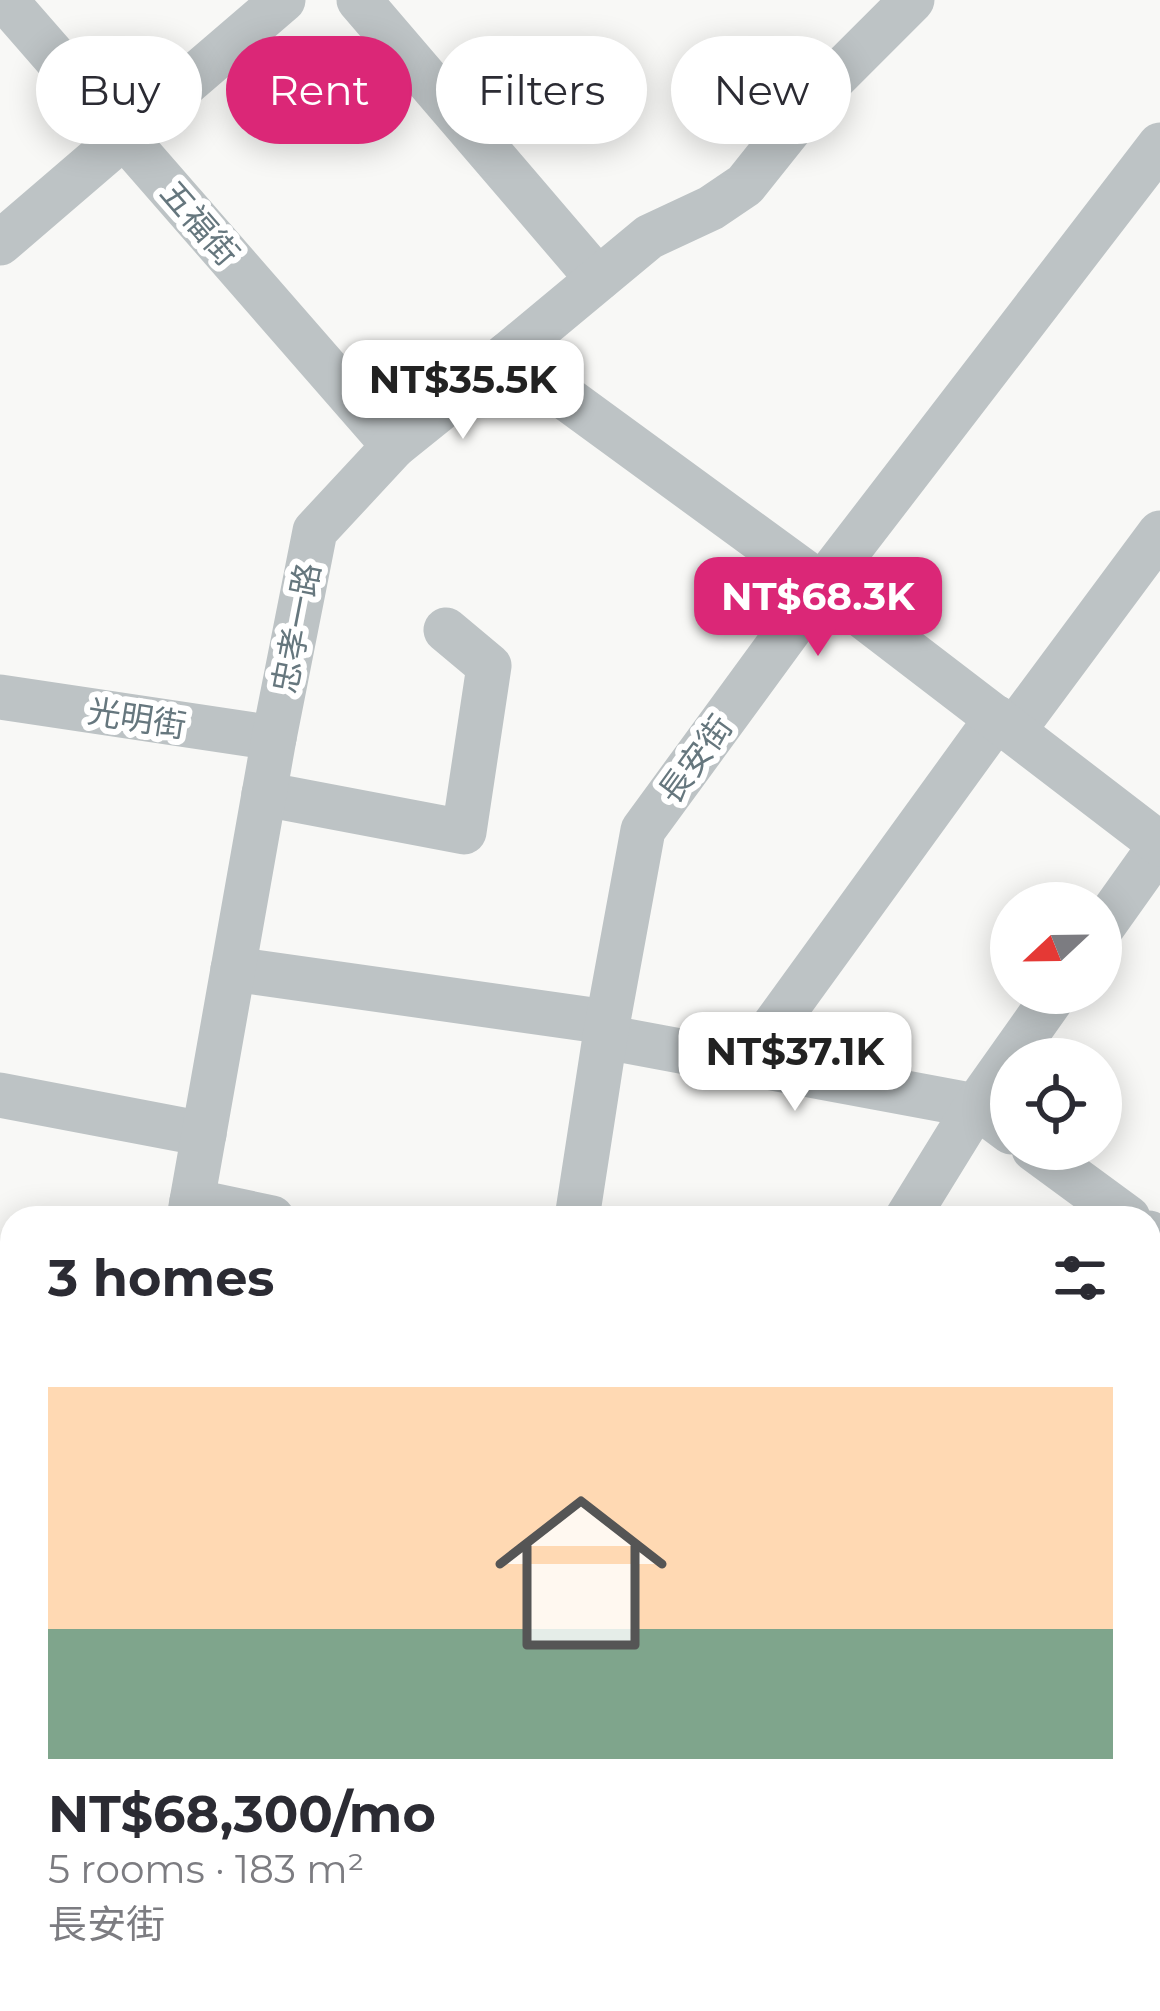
<!DOCTYPE html>
<meta charset="utf-8">
<style>
body{margin:0;font-family:Montserrat,"Noto Sans TC",sans-serif;background:#f2f2f3;color:#2b2b33;height:100vh;display:flex;flex-direction:column;font-size:45px;white-space:nowrap}
*{box-sizing:border-box;margin:0}
p{font-size:39px;color:#7c7c81}
.icon{flex:none;width:66px;height:66px;fill:none;stroke:currentColor;stroke-width:2;stroke-linecap:round;stroke-linejoin:round}
.map{position:relative;flex:1;overflow:hidden}
.drawer{position:absolute;left:0px;top:1206px;width:1161px;height:807px;display:flex;flex-direction:column;background:#fff;border-radius:36px 36px 0 0;box-shadow:0 6px 30px #0003}
.drawer>*{flex:none}
.hud{position:absolute;left:36px;top:36px;width:1089px;height:108px;display:flex;gap:24px}
.needle{width:78px;rotate:248deg}
.tools{position:absolute;left:990px;top:882px;display:grid;gap:24px}
.tools a{display:grid;place-items:center;width:132px;height:132px;border-radius:50%;background:#fff;box-shadow:0 6px 30px #0003;font-size:60px}
.price{position:absolute;translate:-50% -102px;padding:0 27px;border-radius:24px;background:#fff;color:#222;font-size:39px;line-height:78px;filter:drop-shadow(0 3px 6px #0008)}
.price::after{content:'';position:absolute;left:50%;top:72px;width:36px;height:27px;margin-left:-18px;background:inherit;clip-path:polygon(0 0,100% 0,50% 100%)}
.price.active{background:#db2777;color:#fff}
ul{padding:0;list-style:none}
li{display:grid;align-content:center;gap:24px;height:636px;padding:0 48px}
li+li{border-top:3px solid #e1e1e2}
li span{display:grid;place-items:center;height:372px;border-radius:0px;color:#555}
li>.icon{margin-inline-start:auto}
span .icon{width:216px;height:216px;fill:#fffc;stroke-width:1}
li b{font-size:51px}
h2{display:flex;justify-content:space-between;align-items:center;height:144px;padding:0 48px;font-size:51px}
.pill{padding:0 42px;border-radius:54px;background:#fff;box-shadow:0 6px 30px #0003;font-size:42px;line-height:108px}
.pill.active{background:#db2777;color:#fff}
.map>svg:first-child{display:block}
</style>
<div class="map">
<svg width="1160" height="2011" viewBox="0 0 1160 2011">
<rect width="100%" height="100%" fill="#f8f8f6"/>
<polygon fill="#e6e8e6" points="0,1282 12,1284 12,1452 0,1450"/>
<polygon fill="#d9dcd5" points="327,2001 548,2001 540,2011 319,2011"/>
<polygon fill="#b6c4c6" points="163,2001 333,2001 326,2011 176,2011"/>
<polygon fill="#a5afb2" points="575,2001 629,2001 642,2011 567,2011"/>
<g fill="none" stroke-linecap="round" stroke-linejoin="round">
<g stroke="#bdc3c5" stroke-width="45">
<polyline points="5,0 394,446"/>
<polyline points="359,0 598,279"/>
<polyline points="0,243 283,0"/>
<polyline points="507,355 649,237 711,208 745,185 816,96 912,0"/>
<polyline points="0,697 274,738"/>
<polyline points="1013,731 1160,533"/>
<polyline points="264,794 464,832 489,666 446,630"/>
<polyline points="1101,929 1160,846"/>
<polyline points="233,969 607,1022"/>
<polyline points="605,1037 976,1106 1011,1132"/>
<polyline points="747,1063 997,718"/>
<polyline points="0,1095 204,1134"/>
<polyline points="1034,1149 1128,1218"/>
<polyline points="192,1201 272,1218"/>
<polyline points="189,1218 274,738 315,531 394,446 507,355 822,585 1160,844"/>
<polyline points="577,1218 605,1037 643,830 822,585 1160,145"/>
<polyline points="907,1218 976,1106 1056,993"/>
<polyline points="1149,1233 1160,1242"/>
<polyline points="1149,1328 1160,1312"/>
<polyline points="0,1502 12,1503"/>
<polyline points="1149,1555 1160,1539"/>
<polyline points="1149,1749 1160,1759"/>
<polyline points="819,2001 832,2011"/>
<polyline points="44,2011 46,2001"/>
</g>
</g>
<g text-anchor="middle" dominant-baseline="central" stroke-width="12" stroke-linejoin="round" paint-order="stroke">
<g font-size="33" fill="#66777e" stroke="#fff">
<text transform="translate(200 223) rotate(49)">五福街</text>
<text transform="translate(296 628) rotate(-79)">忠孝一路</text>
<text transform="translate(137 718) rotate(9)">光明街</text>
<text transform="translate(695 759) rotate(-54)">長安街</text>
</g>
</g>
</svg>
<div class="tools">
<a><svg class="needle" viewBox="-14 -14 28 28"><path d="M0-13l5 13h-10z" fill="#e53935"/><path d="M0 13l5-13h-10z" fill="#7c7c81"/></svg></a>
<a><svg class="icon" aria-label="locate" viewBox="0 0 24 24"><circle cx="12" cy="12" r="6"/><path d="M12 2v4M12 18v4M2 12h4M18 12h4"/></svg></a>
</div>
<b class="price" style="left:463px;top:442px">NT$35.5K</b>
<b class="price active" style="left:818px;top:659px">NT$68.3K</b>
<b class="price" style="left:795px;top:1114px">NT$37.1K</b>
<div class="hud">
<a class="pill">Buy</a>
<a class="pill active">Rent</a>
<a class="pill">Filters</a>
<a class="pill">New</a>
</div>
<section class="drawer">
<h2>3 homes<svg class="icon" aria-label="filters" viewBox="0 0 24 24"><path d="M4 7h16M4 17h16"/><circle cx="9" cy="7" r="2"/><circle cx="15" cy="17" r="2"/></svg></h2>
<ul>
<li><span style="background:linear-gradient(#ffd9b3 65%,#7fa58c 0)"><svg class="icon" aria-label="home" viewBox="0 0 24 24"><path d="M3 11l9-7 9 7M6 9v11h12V9"/></svg></span><div><b>NT$68,300/mo</b><p>5 rooms · 183 m²</p><p>長安街</p></div></li>
</ul>
</section>
</div>
